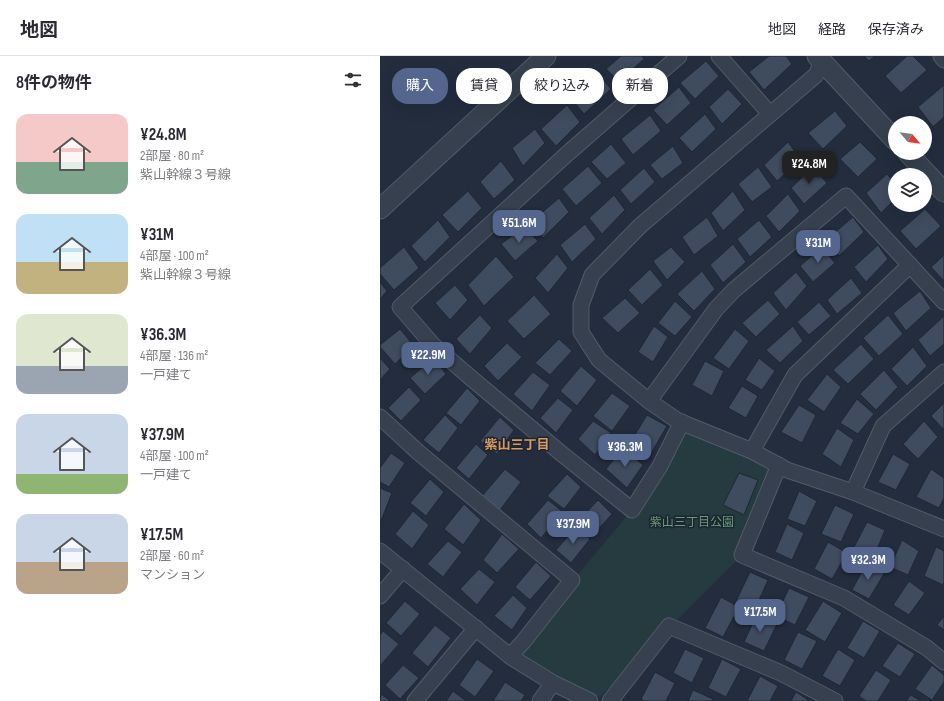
<!DOCTYPE html>
<html lang="ja">
<meta charset="utf-8">
<style>
body{margin:0;font-family:"Sofia Sans Condensed","Noto Sans JP",sans-serif;background:#f2f2f3;color:#2b2b33;height:100vh;display:flex;flex-direction:column;font-size:15px;white-space:nowrap}
*{box-sizing:border-box;margin:0}
p{font-size:13px;color:#7c7c81}
.icon{flex:none;width:22px;height:22px;fill:none;stroke:currentColor;stroke-width:2;stroke-linecap:round;stroke-linejoin:round}
.map{position:relative;flex:1;overflow:hidden}
.panel{display:flex;flex-direction:column;background:#fff;width:380px}
.panel>*{flex:none}
.banner{position:absolute;left:12px;top:12px;width:380px;height:36px;display:flex;gap:8px}
.needle{width:26px;rotate:119deg}
.buttons{position:absolute;left:508px;top:60px;display:grid;gap:8px}
.buttons a{display:grid;place-items:center;width:44px;height:44px;border-radius:50%;background:#fff;box-shadow:0 4px 16px #0002;font-size:20px}
.price{position:absolute;translate:-50% -34px;padding:0 9px;border-radius:8px;background:#54668d;color:#fff;font-size:13px;line-height:26px;filter:drop-shadow(0 1px 2px #0008)}
.price::after{content:'';position:absolute;left:50%;top:24px;width:12px;height:9px;margin-left:-6px;background:inherit;clip-path:polygon(0 0,100% 0,50% 100%)}
.price.selected{background:#222;color:#fff}
ul{padding:0;list-style:none}
li{display:flex;align-items:center;gap:12px;height:100px;padding:0 16px}
li span{display:grid;place-items:center;flex:none;width:112px;height:80px;border-radius:12px;color:#555}
li>.icon{margin-inline-start:auto}
span .icon{width:48px;height:48px;fill:#fffc;stroke-width:1}
li b{font-size:17px}
h2{display:flex;justify-content:space-between;align-items:center;height:48px;padding:0 16px;font-size:17px}
.pill{padding:0 14px;border-radius:16px;background:#fff;box-shadow:0 4px 16px #0002;font-size:14px;line-height:36px}
.pill.selected{background:#54668d;color:#fff}
header{display:flex;align-items:center;gap:24px;box-sizing:border-box;height:56px;padding:0 20px;background:#fff;border-bottom:1px solid #e1e1e2}
header strong{font-size:19px}
nav{display:flex;gap:22px;margin-inline-start:auto;font-size:14px}
main{display:flex;flex:1;min-height:0}
.map>svg:first-child{display:block}
</style>
<header>
<strong>地図</strong>
<nav><a>地図</a><a>経路</a><a>保存済み</a></nav>
</header>
<main>
<section class="panel">
<h2>8件の物件<svg class="icon" aria-label="filters" viewBox="0 0 24 24"><path d="M4 7h16M4 17h16"/><circle cx="9" cy="7" r="2"/><circle cx="15" cy="17" r="2"/></svg></h2>
<ul>
<li><span style="background:linear-gradient(#f6c9c9 60%,#7fa58c 0)"><svg class="icon" aria-label="home" viewBox="0 0 24 24"><path d="M3 11l9-7 9 7M6 9v11h12V9"/></svg></span><div><b>¥24.8M</b><p>2部屋 · 80 m²</p><p>紫山幹線３号線</p></div></li>
<li><span style="background:linear-gradient(#bfe0f5 60%,#c2b280 0)"><svg class="icon" aria-label="home" viewBox="0 0 24 24"><path d="M3 11l9-7 9 7M6 9v11h12V9"/></svg></span><div><b>¥31M</b><p>4部屋 · 100 m²</p><p>紫山幹線３号線</p></div></li>
<li><span style="background:linear-gradient(#dfe7d0 65%,#9aa5b1 0)"><svg class="icon" aria-label="home" viewBox="0 0 24 24"><path d="M3 11l9-7 9 7M6 9v11h12V9"/></svg></span><div><b>¥36.3M</b><p>4部屋 · 136 m²</p><p>一戸建て</p></div></li>
<li><span style="background:linear-gradient(#c9d6e8 75%,#8fb573 0)"><svg class="icon" aria-label="home" viewBox="0 0 24 24"><path d="M3 11l9-7 9 7M6 9v11h12V9"/></svg></span><div><b>¥37.9M</b><p>4部屋 · 100 m²</p><p>一戸建て</p></div></li>
<li><span style="background:linear-gradient(#c9d6e8 60%,#b9a48a 0)"><svg class="icon" aria-label="home" viewBox="0 0 24 24"><path d="M3 11l9-7 9 7M6 9v11h12V9"/></svg></span><div><b>¥17.5M</b><p>2部屋 · 60 m²</p><p>マンション</p></div></li>
</ul>
</section>
<div class="map">
<svg width="564" height="645" viewBox="0 0 564 645">
<rect width="100%" height="100%" fill="#232d3e"/>
<polygon fill="#253b3f" points="302,366 399,410 362,499 220,641 186,627 134,595 252,454"/>
<g fill="#3f4b5e" stroke="#1e2735">
<polygon points="241,0 262,0 264,3 239,25 226,13"/>
<polygon points="389,0 406,0 412,8 384,34 369,16"/>
<polygon points="484,0 495,0 489,5"/>
<polygon points="527,0 533,0 547,14 521,37 505,20"/>
<polygon points="326,5 339,20 315,43 300,27"/>
<polygon points="217,16 231,33 204,58 189,40"/>
<polygon points="564,29 564,61 553,71 538,51"/>
<polygon points="299,31 311,47 287,69 273,54"/>
<polygon points="348,33 362,48 342,68 329,51"/>
<polygon points="187,49 200,66 176,90 161,73"/>
<polygon points="455,55 467,70 443,93 428,77"/>
<polygon points="325,58 336,73 312,96 299,82"/>
<polygon points="270,59 281,75 253,99 241,83"/>
<polygon points="155,73 165,87 143,110 132,92"/>
<polygon points="408,86 421,104 397,125 384,109"/>
<polygon points="480,86 497,103 478,121 460,103"/>
<polygon points="231,88 246,107 227,123 211,106"/>
<polygon points="293,90 303,107 282,123 270,109"/>
<polygon points="121,105 135,124 114,143 100,126"/>
<polygon points="208,110 222,127 196,150 182,133"/>
<polygon points="378,111 392,131 372,146 358,128"/>
<polygon points="433,111 447,127 424,148 411,132"/>
<polygon points="264,112 275,126 251,148 240,134"/>
<polygon points="507,118 515,127 515,143 501,157 486,137"/>
<polygon points="88,135 102,152 78,176 62,159"/>
<polygon points="353,135 365,154 343,175 331,157"/>
<polygon points="408,138 420,155 399,176 386,160"/>
<polygon points="234,139 245,154 222,178 209,162"/>
<polygon points="179,142 189,156 163,182 151,166"/>
<polygon points="545,153 561,170 536,193 520,175"/>
<polygon points="327,161 338,180 314,199 302,181"/>
<polygon points="473,161 484,176 459,200 447,183"/>
<polygon points="58,164 70,181 45,206 31,190"/>
<polygon points="379,164 392,181 370,201 357,183"/>
<polygon points="205,168 216,183 192,206 180,189"/>
<polygon points="144,171 158,185 135,205 121,188"/>
<polygon points="353,188 366,206 343,227 330,209"/>
<polygon points="498,189 508,203 486,226 474,211"/>
<polygon points="24,191 39,212 14,234 0,218 0,212"/>
<polygon points="291,191 305,206 287,224 273,205"/>
<polygon points="442,191 455,207 433,226 420,210"/>
<polygon points="177,198 188,212 168,237 155,222"/>
<polygon points="564,199 564,225 551,211"/>
<polygon points="116,200 134,221 104,250 88,229"/>
<polygon points="270,213 283,229 262,249 248,234"/>
<polygon points="322,215 335,233 314,255 297,238"/>
<polygon points="416,216 427,230 406,254 393,237"/>
<polygon points="471,222 482,237 457,258 447,244"/>
<polygon points="0,226 7,235 0,243"/>
<polygon points="75,229 88,244 70,264 55,247"/>
<polygon points="540,235 551,252 526,275 513,257"/>
<polygon points="154,239 171,258 144,283 127,265"/>
<polygon points="245,242 260,257 238,277 222,262"/>
<polygon points="388,244 400,258 376,281 362,267"/>
<polygon points="295,245 312,261 295,280 278,267"/>
<polygon points="439,246 451,260 429,279 417,266"/>
<polygon points="100,259 112,272 90,298 76,283"/>
<polygon points="508,259 523,278 499,300 483,282"/>
<polygon points="564,260 564,288 550,300 538,284"/>
<polygon points="274,270 288,281 273,306 258,296"/>
<polygon points="413,270 423,285 400,307 386,294"/>
<polygon points="20,273 34,290 15,308 0,291 0,289"/>
<polygon points="355,273 369,285 349,313 333,302"/>
<polygon points="179,283 192,295 170,319 155,307"/>
<polygon points="127,287 142,301 118,325 104,310"/>
<polygon points="481,288 494,303 468,328 453,314"/>
<polygon points="533,291 547,310 527,330 511,313"/>
<polygon points="0,302 10,313 0,324"/>
<polygon points="54,302 66,318 45,338 30,322"/>
<polygon points="379,302 395,315 382,334 365,324"/>
<polygon points="325,305 344,315 332,340 312,329"/>
<polygon points="201,310 217,324 197,350 180,335"/>
<polygon points="504,314 518,331 496,354 480,338"/>
<polygon points="153,316 170,329 152,355 133,338"/>
<polygon points="447,318 461,331 444,356 427,344"/>
<polygon points="362,330 378,340 366,362 348,352"/>
<polygon points="29,331 41,344 21,365 8,352"/>
<polygon points="87,332 100,345 81,369 66,357"/>
<polygon points="232,337 250,350 232,375 213,360"/>
<polygon points="178,342 193,354 176,377 160,362"/>
<polygon points="477,343 494,358 478,378 460,367"/>
<polygon points="564,347 564,374 551,360"/>
<polygon points="419,349 436,359 422,387 401,376"/>
<polygon points="65,359 78,372 59,397 43,384"/>
<polygon points="267,359 287,370 269,401 248,390"/>
<polygon points="120,361 134,374 117,398 100,385"/>
<polygon points="213,365 231,377 215,399 198,383"/>
<polygon points="544,365 558,381 538,403 523,388"/>
<polygon points="457,372 474,384 461,411 442,398"/>
<polygon points="96,388 108,399 89,423 76,412"/>
<polygon points="243,392 263,409 247,432 226,413"/>
<polygon points="11,397 25,407 9,431 0,426 0,412"/>
<polygon points="513,398 530,408 516,434 498,426"/>
<polygon points="125,413 141,426 120,454 102,440"/>
<polygon points="551,413 564,422 564,442 559,452 536,441"/>
<polygon points="359,417 378,424 364,459 343,449"/>
<polygon points="187,418 201,431 184,453 167,440"/>
<polygon points="50,423 64,436 46,460 30,447"/>
<polygon points="0,432 12,437 1,465 0,464"/>
<polygon points="419,435 437,445 425,470 407,463"/>
<polygon points="168,444 183,456 161,482 147,468"/>
<polygon points="218,444 232,458 214,478 199,464"/>
<polygon points="84,448 101,464 83,489 64,473"/>
<polygon points="455,449 474,458 461,486 441,478"/>
<polygon points="33,455 49,469 32,493 15,478"/>
<polygon points="487,466 505,474 493,503 473,493"/>
<polygon points="407,468 424,477 412,504 395,496"/>
<polygon points="197,470 210,483 191,507 176,494"/>
<polygon points="122,478 139,493 117,517 103,504"/>
<polygon points="522,484 539,495 528,519 510,511"/>
<polygon points="68,485 82,496 63,521 47,508"/>
<polygon points="448,486 467,497 452,523 434,513"/>
<polygon points="556,491 564,495 564,526 563,529 544,520"/>
<polygon points="156,506 171,520 150,544 135,531"/>
<polygon points="487,506 505,516 489,543 472,534"/>
<polygon points="99,513 115,526 97,549 80,533"/>
<polygon points="370,516 388,524 375,553 356,545"/>
<polygon points="529,525 545,537 529,559 513,549"/>
<polygon points="409,532 429,541 415,569 396,560"/>
<polygon points="133,539 147,552 132,574 114,560"/>
<polygon points="341,541 359,551 343,581 325,572"/>
<polygon points="25,545 40,558 21,580 6,567"/>
<polygon points="443,545 462,557 445,586 425,574"/>
<polygon points="377,558 397,568 384,595 364,586"/>
<polygon points="564,560 564,574 557,569"/>
<polygon points="483,565 500,575 484,602 467,592"/>
<polygon points="55,569 71,582 48,611 32,597"/>
<polygon points="3,575 19,588 0,610 0,579"/>
<polygon points="418,576 437,585 422,613 404,604"/>
<polygon points="518,587 535,598 520,621 502,610"/>
<polygon points="305,593 324,602 312,627 293,617"/>
<polygon points="458,593 475,604 460,630 442,620"/>
<polygon points="97,603 114,615 95,641 79,629"/>
<polygon points="342,603 361,613 346,641 328,632"/>
<polygon points="23,609 39,622 20,643 5,629"/>
<polygon points="552,609 564,619 564,626 552,644 535,633"/>
<polygon points="496,614 511,624 498,645 486,645 479,640"/>
<polygon points="275,616 295,627 286,645 264,645 261,643"/>
<polygon points="380,620 398,630 390,645 367,645"/>
<polygon points="125,626 145,639 141,645 113,645"/>
<polygon points="313,634 333,643 332,645 308,645"/>
<polygon points="73,635 86,645 66,645"/>
<polygon points="416,636 430,645 411,645"/>
<polygon points="1,638 11,645 0,645"/>
<polygon points="531,639 541,645 526,645"/>
</g>
<g fill="none" stroke-linecap="round" stroke-linejoin="round">
<g stroke="#525b69" stroke-width="17">
<g id="minor">
<polyline points="299,0 187,98 20,251 53,289 91,322 182,398 252,454 280,410 302,366"/>
<polyline points="339,0 390,58"/>
<polyline points="561,0 564,4"/>
<polyline points="442,6 436,19 260,170 212,219 201,249 201,276 219,304 269,345 298,365 372,395 407,414 473,436 564,473"/>
<polyline points="269,345 336,253 354,234 466,140 564,246"/>
<polyline points="0,361 38,396 192,524 143,586 130,600"/>
<polyline points="372,395 415,319 530,209"/>
<polyline points="399,409 362,499 464,542 547,592 564,606"/>
<polyline points="473,436 503,370 564,316"/>
<polyline points="0,495 131,601 173,627 210,645"/>
<polyline points="0,540 23,513"/>
<polyline points="35,645 96,572"/>
<polyline points="160,645 173,627"/>
<polyline points="230,645 289,570 401,617 455,645"/>
</g>
</g>
<g stroke="#525b69" stroke-width="21">
<g id="tertiary">
<polyline points="437,0 515,84"/>
<polyline points="528,97 564,136"/>
<polyline points="0,153 166,0"/>
</g>
</g>
<use href="#minor" stroke="#37404e" stroke-width="15"/>
<use href="#tertiary" stroke="#37404e" stroke-width="19"/>
</g>
<g text-anchor="middle" dominant-baseline="central" stroke-width="3" stroke-linejoin="round" paint-order="stroke">
<g font-size="12" fill="#6a9b78" stroke="#1c2533">
<text x="312" y="466">紫山三丁目公園</text>
</g>
<g font-size="13" font-weight="bold" fill="#d89a60" stroke="#1c2533">
<text x="137" y="389">紫山三丁目</text>
</g>
</g>
</svg>
<div class="buttons">
<a><svg class="needle" viewBox="-14 -14 28 28"><path d="M0-13l5 13h-10z" fill="#e53935"/><path d="M0 13l5-13h-10z" fill="#7c7c81"/></svg></a>
<a><svg class="icon" aria-label="layers" viewBox="0 0 24 24"><path d="M12 4l9 5-9 5-9-5zM3 14l9 5 9-5"/></svg></a>
</div>
<b class="price selected" style="left:429px;top:129px">¥24.8M</b>
<b class="price" style="left:139px;top:188px">¥51.6M</b>
<b class="price" style="left:438px;top:208px">¥31M</b>
<b class="price" style="left:48px;top:320px">¥22.9M</b>
<b class="price" style="left:245px;top:412px">¥36.3M</b>
<b class="price" style="left:193px;top:489px">¥37.9M</b>
<b class="price" style="left:488px;top:525px">¥32.3M</b>
<b class="price" style="left:380px;top:577px">¥17.5M</b>
<div class="banner">
<a class="pill selected">購入</a>
<a class="pill">賃貸</a>
<a class="pill">絞り込み</a>
<a class="pill">新着</a>
</div>
</div>
</main>
